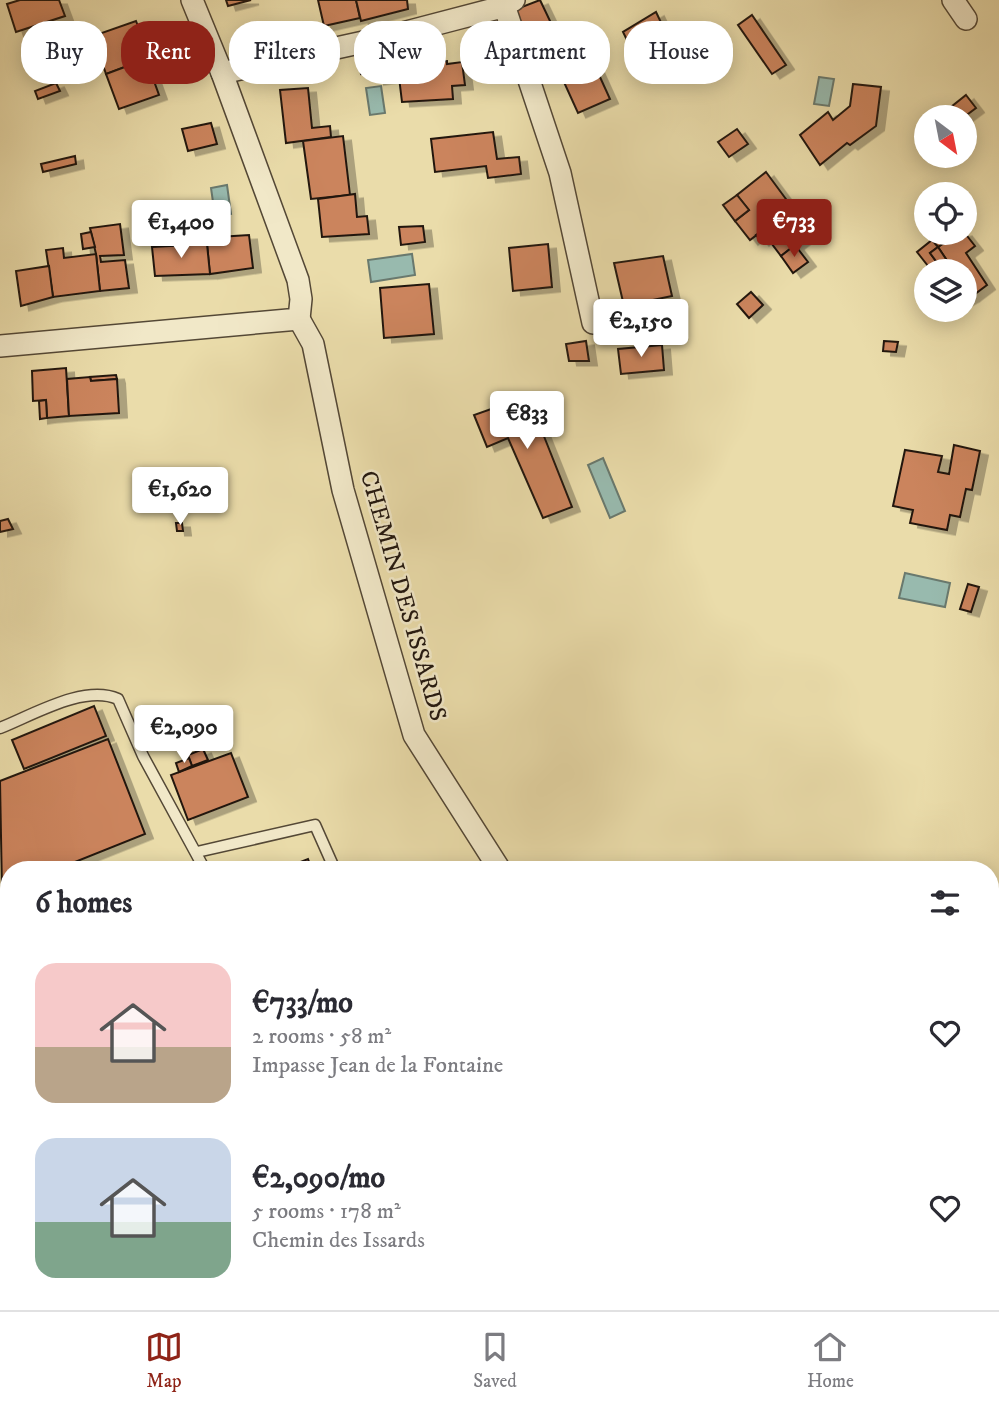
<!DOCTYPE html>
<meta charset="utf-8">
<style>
body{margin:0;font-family:"IM FELL DW Pica",serif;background:#f7f7f7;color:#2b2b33;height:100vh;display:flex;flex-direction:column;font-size:26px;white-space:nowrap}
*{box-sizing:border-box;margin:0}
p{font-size:23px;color:#7c7c81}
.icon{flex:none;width:38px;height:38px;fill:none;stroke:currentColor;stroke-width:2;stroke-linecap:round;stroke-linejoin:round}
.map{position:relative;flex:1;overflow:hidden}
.panel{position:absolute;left:0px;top:861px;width:999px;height:450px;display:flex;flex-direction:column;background:#fff;border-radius:28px 28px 0 0;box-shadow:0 4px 18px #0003}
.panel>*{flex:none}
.banner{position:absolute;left:21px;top:21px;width:957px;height:63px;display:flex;gap:14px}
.needle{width:46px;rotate:148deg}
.buttons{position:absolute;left:914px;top:105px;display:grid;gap:14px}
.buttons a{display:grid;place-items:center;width:63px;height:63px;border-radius:50%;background:#fff;box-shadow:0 4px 18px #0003;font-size:35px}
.price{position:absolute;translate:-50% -60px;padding:0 16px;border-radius:7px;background:#fff;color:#222;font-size:23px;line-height:46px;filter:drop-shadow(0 2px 4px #0008)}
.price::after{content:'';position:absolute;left:50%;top:42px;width:21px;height:16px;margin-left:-10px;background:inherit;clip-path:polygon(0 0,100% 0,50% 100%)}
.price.current{background:#8f2418;color:#fff}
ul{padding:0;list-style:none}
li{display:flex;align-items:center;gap:21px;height:175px;padding:0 35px}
li span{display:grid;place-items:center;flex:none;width:196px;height:140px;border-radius:21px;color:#555}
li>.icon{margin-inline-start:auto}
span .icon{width:84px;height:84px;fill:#fffc;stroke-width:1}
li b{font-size:30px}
h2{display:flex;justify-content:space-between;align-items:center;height:84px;padding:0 35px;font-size:30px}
.chip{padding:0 24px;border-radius:28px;background:#fff;box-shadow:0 4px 18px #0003;font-size:24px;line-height:63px}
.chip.current{background:#8f2418;color:#fff}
.tab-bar{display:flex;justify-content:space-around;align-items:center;height:98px;border-top:2px solid #e1e1e2;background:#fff;font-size:19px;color:#7c7c81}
.tab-bar a{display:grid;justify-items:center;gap:4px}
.tab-bar .current{color:#8f2418}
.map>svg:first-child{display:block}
</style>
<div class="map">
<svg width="999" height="1310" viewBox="0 0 999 1310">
<defs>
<filter id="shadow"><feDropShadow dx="8" dy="4.5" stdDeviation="0" flood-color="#0004"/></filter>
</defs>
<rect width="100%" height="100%" fill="#eadcaa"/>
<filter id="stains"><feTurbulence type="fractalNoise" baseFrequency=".00286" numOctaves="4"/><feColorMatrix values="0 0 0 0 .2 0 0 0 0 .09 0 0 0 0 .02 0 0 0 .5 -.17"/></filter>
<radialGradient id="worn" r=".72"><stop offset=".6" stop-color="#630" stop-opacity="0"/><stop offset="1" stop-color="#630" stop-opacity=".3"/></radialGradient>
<g fill="#98baae" stroke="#69796e" stroke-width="2">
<polygon points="819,77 834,79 829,106 814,104"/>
<polygon points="381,86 385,113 370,115 366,88"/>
<polygon points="227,185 231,214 215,216 211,188"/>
<polygon points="412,254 415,275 371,282 368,260"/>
<polygon points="603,458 625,511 610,518 588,465"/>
<polygon points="905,573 950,583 945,607 899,598"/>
</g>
<g fill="#cb845d" stroke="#22170f" stroke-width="2" filter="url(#shadow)">
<polygon points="20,0 59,0 65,16 16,32 7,4"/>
<polygon points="226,0 251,0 228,6"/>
<polygon points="318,0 356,0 360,18 324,26"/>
<polygon points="356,0 407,0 408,9 361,21"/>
<polygon points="540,0 551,23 524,35 514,10"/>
<polygon points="656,12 677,56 643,73 623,32"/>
<polygon points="752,15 786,65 772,74 738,25"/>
<polygon points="136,21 144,41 140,42 146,59 106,74 93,36"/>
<polygon points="590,55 610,99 578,113 558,69"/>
<polygon points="384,57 386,70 361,74 359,61"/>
<polygon points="146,59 159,95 119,109 106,74"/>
<polygon points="512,59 519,73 502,78 497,64"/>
<polygon points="447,61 447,64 462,62 465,85 452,86 453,99 402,102 398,69 435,65 435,62"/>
<polygon points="397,73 397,77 376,80 376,77"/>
<polygon points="56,83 60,91 38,99 35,91"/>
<polygon points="853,84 881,87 876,126 850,145 847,143 820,165 800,135 828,112 833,120 850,106"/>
<polygon points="308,88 312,128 330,126 331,137 286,143 280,90"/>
<polygon points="966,95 976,108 964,117 951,117 946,111"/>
<polygon points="211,123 217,144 188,151 182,129"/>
<polygon points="737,129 748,144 729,157 718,142"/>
<polygon points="493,132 497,159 519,157 521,174 488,178 486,166 435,172 431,139"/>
<polygon points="343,136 350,195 311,199 303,141"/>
<polygon points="75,156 76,164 43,172 41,164"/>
<polygon points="766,172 811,233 781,256 762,231 750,240 735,221 749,210 737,195"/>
<polygon points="355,194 357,217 367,216 369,234 322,237 318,199"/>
<polygon points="737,195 749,210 735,221 723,205"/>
<polygon points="120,224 124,255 100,256 101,262 125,260 129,288 100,291 96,254 90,228"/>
<polygon points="423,226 425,242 401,245 399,227"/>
<polygon points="762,231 766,236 761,241 756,235"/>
<polygon points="91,232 95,247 83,249 81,234"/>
<polygon points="964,232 975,246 966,253 987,285 971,297 964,287 964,271 954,271 938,247 959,233"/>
<polygon points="943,233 959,233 938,247 932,240"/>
<polygon points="249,235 253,268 210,274 207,244 218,243 218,237"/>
<polygon points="932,240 938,247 930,253 941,268 938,271 932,271 917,252"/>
<polygon points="207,244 210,274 155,276 152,247"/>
<polygon points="548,244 552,287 513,291 509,248"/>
<polygon points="795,245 808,262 793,273 781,256"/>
<polygon points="938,247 954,271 938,271 941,268 930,253"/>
<polygon points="63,248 64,258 96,254 100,291 53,297 46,250"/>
<polygon points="663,256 672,296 624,306 614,263"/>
<polygon points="49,266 53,297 21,306 16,271"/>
<polygon points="429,284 434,334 384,338 380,288"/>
<polygon points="964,287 971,297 964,301"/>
<polygon points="751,292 763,305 749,318 737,304"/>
<polygon points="586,341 589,361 569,361 566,344"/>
<polygon points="884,341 898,342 896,352 883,351"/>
<polygon points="662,345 664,370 621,374 618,349"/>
<polygon points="66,368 69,416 47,418 46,400 33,401 32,371"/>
<polygon points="116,375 117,379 91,381 90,377"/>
<polygon points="90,377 91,381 117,379 119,413 69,416 67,379"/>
<polygon points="528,396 572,507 543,518 508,438 487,447 474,415"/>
<polygon points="46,400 47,418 40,419 39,401"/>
<polygon points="954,445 980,451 972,490 966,489 960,517 950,515 947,530 910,523 913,510 893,506 905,450 942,456 938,472 949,474"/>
<polygon points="8,519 13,529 0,532 0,521"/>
<polygon points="176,523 182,523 183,531 177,531"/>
<polygon points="968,584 979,587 971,612 960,609"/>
<polygon points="94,706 106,736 24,769 12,740"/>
<polygon points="108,739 145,834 55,870 9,870 9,888 2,891 0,781"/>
<polygon points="203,749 208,760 192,766 188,755"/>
<polygon points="231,753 248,797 188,820 171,775"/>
<polygon points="189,758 192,766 179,772 176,763"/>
<polygon points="308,859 312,870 280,870"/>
<polygon points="0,1025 9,1047 9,1055 0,1059"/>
<polygon points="8,1195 9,1229 0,1234 0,1199"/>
<polygon points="148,1302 182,1302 186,1310 145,1310 142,1305"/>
<polygon points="182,1302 207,1302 211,1310 186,1310"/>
<polygon points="207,1302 239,1302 223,1310 211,1310"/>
<polygon points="309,1302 345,1302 335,1310 315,1310"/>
<polygon points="345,1302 366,1302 372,1310 335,1310"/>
</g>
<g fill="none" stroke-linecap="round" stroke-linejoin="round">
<g stroke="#544836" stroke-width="13">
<g id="lane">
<path d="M0,728C33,715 84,684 118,699L143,756L205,870"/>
<polyline points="197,852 315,825 335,870"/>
</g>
</g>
<g stroke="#544836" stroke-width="24">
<g id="street">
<polyline points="953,0 966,19"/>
<polyline points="504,5 560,173 593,323"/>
<polyline points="222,73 391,36 498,8 514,0"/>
<polyline points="299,319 313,344 343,490 414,735 500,870"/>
<polyline points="0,346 299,319 301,299 298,280 222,73 192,0"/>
<polyline points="0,1111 9,1108"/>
<polyline points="2,1256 9,1274"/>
<polyline points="20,1302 23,1310"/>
<polyline points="291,1302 297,1310"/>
<polyline points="415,1302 421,1310"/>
<polyline points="760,1302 763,1310"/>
<polyline points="94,1310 112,1302"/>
<polyline points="950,1310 983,1302"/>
</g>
</g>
<use href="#lane" stroke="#f1e8c8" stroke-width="10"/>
<use href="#street" stroke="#f1e8c8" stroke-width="21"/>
</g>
<g text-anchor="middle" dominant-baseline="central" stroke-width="5" stroke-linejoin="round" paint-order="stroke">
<g font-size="24" fill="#22170f" stroke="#f1e8c8">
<text transform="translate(403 596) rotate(74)">CHEMIN DES ISSARDS</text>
</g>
</g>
<rect width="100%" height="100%" filter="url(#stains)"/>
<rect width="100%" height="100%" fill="url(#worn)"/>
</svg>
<div class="buttons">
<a><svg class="needle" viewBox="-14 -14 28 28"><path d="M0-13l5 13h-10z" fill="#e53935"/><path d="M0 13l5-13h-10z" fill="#7c7c81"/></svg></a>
<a><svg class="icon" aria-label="locate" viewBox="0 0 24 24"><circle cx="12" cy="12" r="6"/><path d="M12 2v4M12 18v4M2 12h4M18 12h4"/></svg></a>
<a><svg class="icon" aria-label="layers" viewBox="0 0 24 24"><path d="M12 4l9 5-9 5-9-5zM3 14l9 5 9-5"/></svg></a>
</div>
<b class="price current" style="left:794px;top:259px">€733</b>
<b class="price" style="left:181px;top:260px">€1,400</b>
<b class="price" style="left:641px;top:359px">€2,150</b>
<b class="price" style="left:527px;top:451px">€833</b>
<b class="price" style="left:180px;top:527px">€1,620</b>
<b class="price" style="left:184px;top:765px">€2,090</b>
<div class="banner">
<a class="chip">Buy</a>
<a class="chip current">Rent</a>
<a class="chip">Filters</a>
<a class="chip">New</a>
<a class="chip">Apartment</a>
<a class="chip">House</a>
</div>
<section class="panel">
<h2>6 homes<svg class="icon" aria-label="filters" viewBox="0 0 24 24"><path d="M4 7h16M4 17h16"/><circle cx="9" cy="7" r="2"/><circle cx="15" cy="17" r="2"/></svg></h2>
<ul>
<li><span style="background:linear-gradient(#f6c9c9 60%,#b9a48a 0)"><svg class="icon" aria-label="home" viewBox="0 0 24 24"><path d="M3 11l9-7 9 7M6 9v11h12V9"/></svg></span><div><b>€733/mo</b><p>2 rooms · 58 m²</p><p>Impasse Jean de la Fontaine</p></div><svg class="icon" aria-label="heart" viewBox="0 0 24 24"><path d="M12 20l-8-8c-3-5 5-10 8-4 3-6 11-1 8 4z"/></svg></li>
<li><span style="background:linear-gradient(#c9d6e8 60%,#7fa58c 0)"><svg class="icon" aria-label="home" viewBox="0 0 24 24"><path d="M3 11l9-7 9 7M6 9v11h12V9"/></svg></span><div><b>€2,090/mo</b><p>5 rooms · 178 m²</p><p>Chemin des Issards</p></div><svg class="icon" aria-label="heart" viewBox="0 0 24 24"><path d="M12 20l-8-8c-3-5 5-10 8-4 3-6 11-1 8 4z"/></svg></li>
</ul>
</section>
</div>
<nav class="tab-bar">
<a class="current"><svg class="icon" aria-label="map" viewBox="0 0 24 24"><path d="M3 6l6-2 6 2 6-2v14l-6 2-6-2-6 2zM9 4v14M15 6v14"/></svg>Map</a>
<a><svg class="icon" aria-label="saved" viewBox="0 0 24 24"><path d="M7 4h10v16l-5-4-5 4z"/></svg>Saved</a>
<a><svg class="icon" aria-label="home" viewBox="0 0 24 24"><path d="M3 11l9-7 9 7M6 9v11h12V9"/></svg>Home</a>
</nav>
